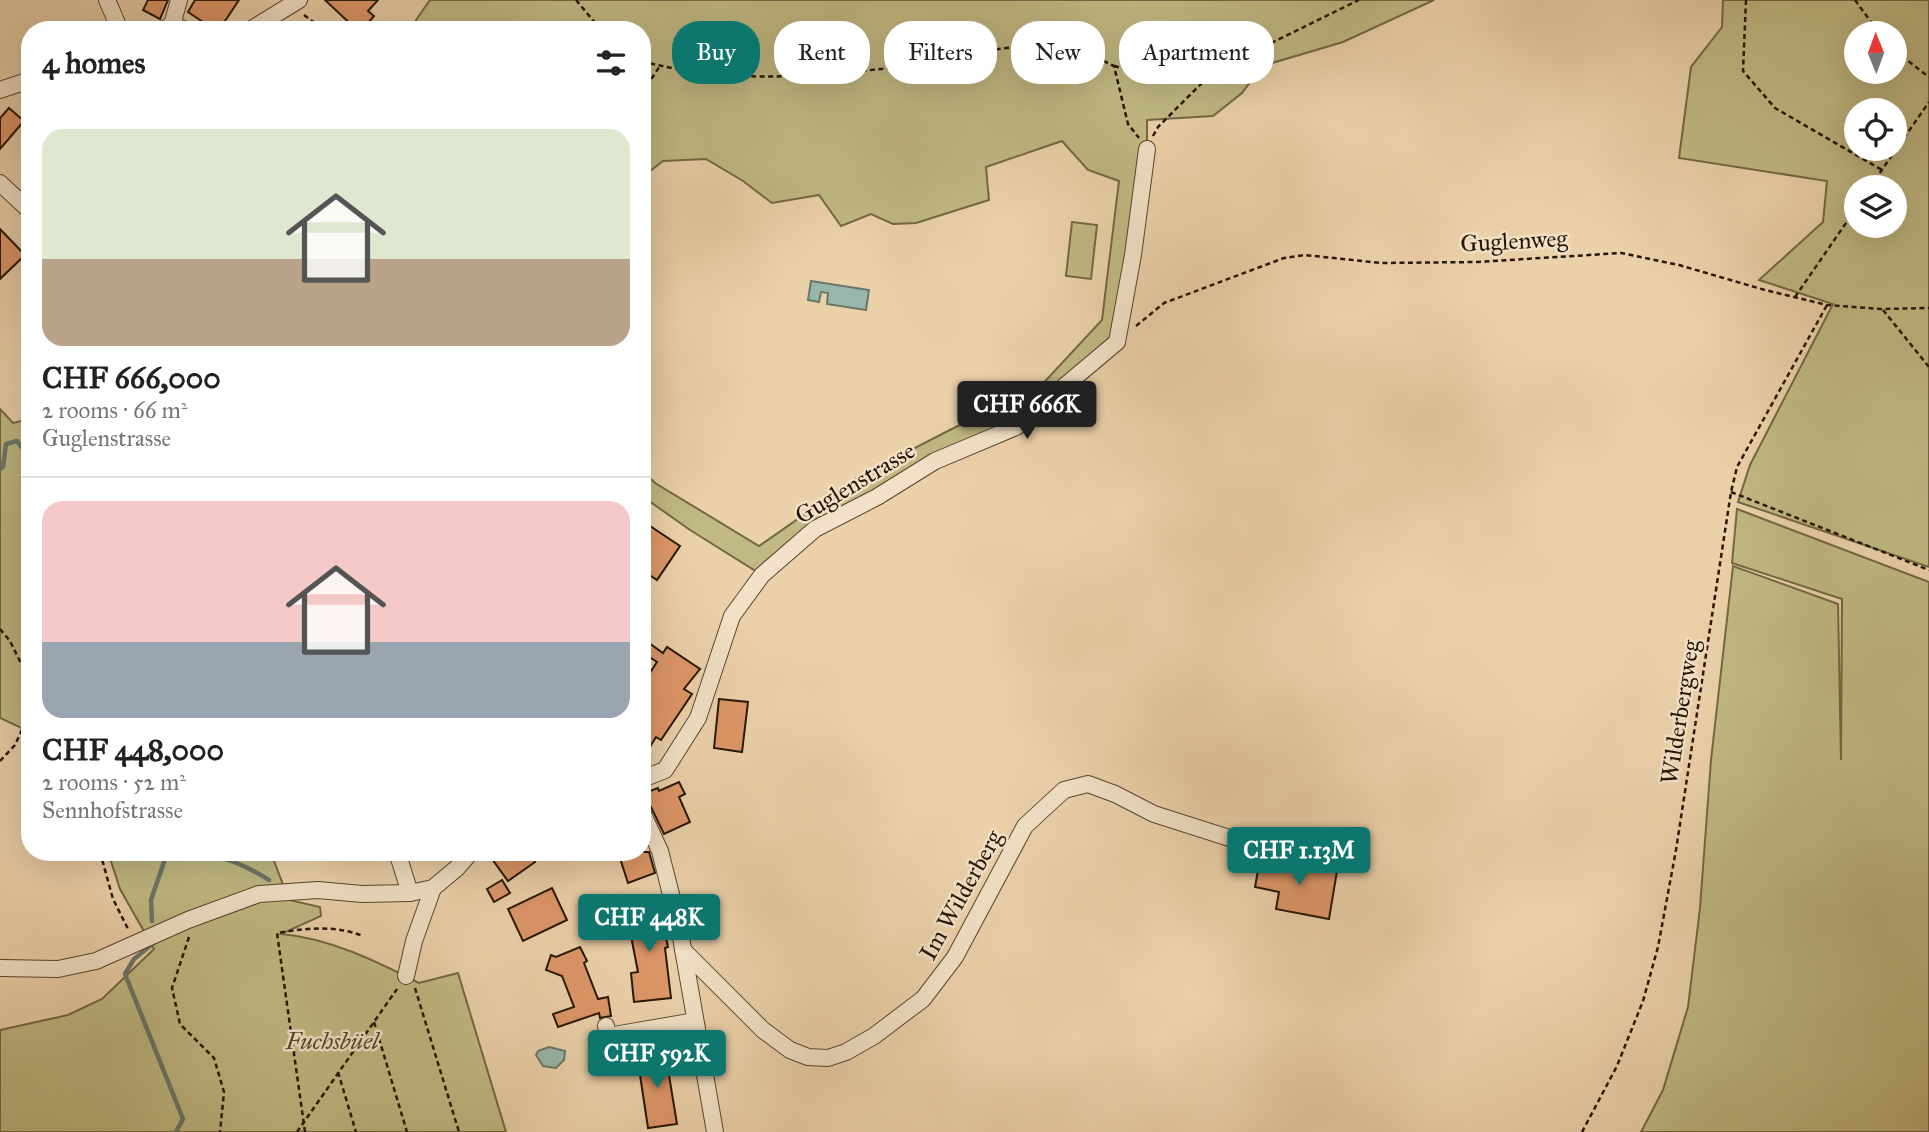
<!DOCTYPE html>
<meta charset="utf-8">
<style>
body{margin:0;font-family:"IM FELL Great Primer",serif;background:#f6f6f6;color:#222;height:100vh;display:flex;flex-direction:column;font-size:26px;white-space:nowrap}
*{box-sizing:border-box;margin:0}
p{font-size:23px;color:#767676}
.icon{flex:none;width:38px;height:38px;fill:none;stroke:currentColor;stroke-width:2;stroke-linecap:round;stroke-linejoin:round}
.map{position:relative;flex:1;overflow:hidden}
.details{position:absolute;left:21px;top:21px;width:630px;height:840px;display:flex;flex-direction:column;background:#fff;border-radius:28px;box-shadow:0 7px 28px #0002}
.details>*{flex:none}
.hud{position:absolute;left:672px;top:21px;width:665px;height:63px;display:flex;gap:14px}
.needle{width:46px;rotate:359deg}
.fabs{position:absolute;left:1844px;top:21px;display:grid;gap:14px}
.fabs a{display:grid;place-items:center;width:63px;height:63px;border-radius:50%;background:#fff;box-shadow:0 7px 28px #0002;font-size:35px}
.price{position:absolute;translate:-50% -60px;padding:0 16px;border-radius:7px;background:#0f766e;color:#fff;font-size:23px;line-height:46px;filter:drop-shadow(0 2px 4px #0008)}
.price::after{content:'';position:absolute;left:50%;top:42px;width:21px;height:16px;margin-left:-10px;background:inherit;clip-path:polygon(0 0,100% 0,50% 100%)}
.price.selected{background:#222;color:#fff}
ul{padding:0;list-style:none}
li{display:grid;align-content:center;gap:14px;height:371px;padding:0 21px}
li+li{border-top:2px solid #e0e0e0}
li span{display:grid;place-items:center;height:217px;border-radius:21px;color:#555}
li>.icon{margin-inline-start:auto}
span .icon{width:126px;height:126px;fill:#fffc;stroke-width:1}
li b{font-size:30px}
h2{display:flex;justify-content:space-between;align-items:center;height:84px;padding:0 21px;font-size:30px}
.chip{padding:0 24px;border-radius:28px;background:#fff;box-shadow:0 7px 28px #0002;font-size:24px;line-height:63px}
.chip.selected{background:#0f766e;color:#fff}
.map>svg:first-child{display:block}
</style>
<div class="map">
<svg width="1929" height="1132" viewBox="0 0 1929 1132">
<rect width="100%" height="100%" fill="#ebd1aa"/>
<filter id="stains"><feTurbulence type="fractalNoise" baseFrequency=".00286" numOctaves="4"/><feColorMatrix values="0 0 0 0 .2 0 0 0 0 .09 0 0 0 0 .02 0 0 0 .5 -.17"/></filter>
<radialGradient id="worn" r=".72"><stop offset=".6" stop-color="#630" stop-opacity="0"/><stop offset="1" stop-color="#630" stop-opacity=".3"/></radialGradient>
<g fill="#c0b983" stroke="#726843" stroke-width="2" fill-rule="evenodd">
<polygon points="430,0 1434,0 1343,42 1262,66 1242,93 1213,116 1147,120 1147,149 1117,342 1046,404 815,529 762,575 690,530 642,496 642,470 655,483 759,546 858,477 983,413 1037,390 1102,320 1119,181 1088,170 1062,141 986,167 989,200 916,223 893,224 871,214 841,226 819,195 772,203 743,181 706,159 663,161 650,171 642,167 642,30 415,30 416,20"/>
<path d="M1723,0H1929V567L1738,502L1750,465L1833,304L1759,280L1823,222L1827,181L1679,158L1691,67L1722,27ZM1857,33H1895V72H1857ZM1857,110H1895V149H1857ZM1895,187V226H1857V187Z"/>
<polygon points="1072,222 1097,225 1091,279 1066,276"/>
<polygon points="0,409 13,423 30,419 30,732 0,718"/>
<polygon points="1737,509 1929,582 1929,1132 1641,1132 1663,1090 1688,1007 1700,908 1711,760 1733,566 1838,604 1841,760 1842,599 1732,563"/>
<path d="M108,852H263L274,861L289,900L320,907L321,916L281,934C329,938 376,961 419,983L458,973L506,1132H0V1030L68,1015L102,999L154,949L120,889Z"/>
</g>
<g fill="#98b7ac" stroke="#6a7768" stroke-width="2">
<polygon points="811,281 869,290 866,310 827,304 828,293 821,292 819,302 808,300"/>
<polygon points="549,1047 565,1051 564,1060 556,1068 543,1066 536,1055 538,1051"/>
</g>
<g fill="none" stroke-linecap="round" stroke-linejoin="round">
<g stroke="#6a7768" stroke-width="4.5">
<polyline points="0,469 3,467 6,444 17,441 26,453 30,480"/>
<path d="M161,855C175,857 187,854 201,855C226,856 248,867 269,880"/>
<polyline points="152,921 151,900 165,859 161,855"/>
<polyline points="155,942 134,959 125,974 183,1119 176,1132"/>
</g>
</g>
<g fill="#de9769" stroke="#251603" stroke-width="2">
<polygon points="148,0 168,0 160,19 143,10"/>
<polygon points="195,0 239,0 219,30 215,30 188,12"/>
<polygon points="325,0 378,0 368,11 374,16 362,30 357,30"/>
<polygon points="9,108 24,121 0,149 0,118"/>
<polygon points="0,229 25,255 0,279"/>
<polygon points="647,524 680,546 657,580 642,570 642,530"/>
<polygon points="642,638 663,653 667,647 700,669 684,689 692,694 661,740 656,737 642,760 642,685 657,662 642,652"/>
<polygon points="719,699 748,702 742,752 714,748"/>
<polygon points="679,782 685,794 679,797 690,822 664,834 651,807 642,802 642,794 658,788 659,791"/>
<polygon points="487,852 528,852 535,862 508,881"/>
<polygon points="618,852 649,852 655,873 628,883"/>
<polygon points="1260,859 1337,871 1329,919 1276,909 1279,892 1255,887"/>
<polygon points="502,880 510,893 494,902 487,889"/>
<polygon points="552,888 567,920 523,941 508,909"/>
<polygon points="659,903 668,947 665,948 671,998 634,1002 631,973 638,972 626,910"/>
<polygon points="580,947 587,961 584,963 598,999 608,997 611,1016 600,1018 599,1013 558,1027 553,1014 574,1007 562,976 546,970 551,955 556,957"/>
<polygon points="665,1051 677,1124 648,1128 637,1055"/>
</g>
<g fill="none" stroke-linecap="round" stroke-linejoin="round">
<g stroke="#56452d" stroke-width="18">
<g id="minor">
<polyline points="107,0 120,30"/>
<polyline points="172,25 179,0"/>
<polyline points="162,30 172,25 186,30"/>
<polyline points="250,30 299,0"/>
<polyline points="0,90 30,80"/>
<polyline points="0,183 30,211"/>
<polyline points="645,778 665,770 698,718 732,616 762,575 815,529 877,497 935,461 1016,427 1117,342 1133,255 1147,149"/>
<polyline points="642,812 660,851 679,926 715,1132"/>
<polyline points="397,852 410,893"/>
<polyline points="683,950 763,1030 790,1050 808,1057 828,1058 846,1052 874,1036 923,999 955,957 1025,826 1064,790 1088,784 1115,794 1154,814 1273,852"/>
<polyline points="0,968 58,969 96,961 188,920 259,894 318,890 362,894 410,893 433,888 457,868 471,852"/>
<polyline points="406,976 414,941 433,888"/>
<polyline points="606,1026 608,1036 695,1021"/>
</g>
</g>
<g stroke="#251603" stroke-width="2.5" stroke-dasharray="5 3.5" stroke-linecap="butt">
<polyline points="576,0 601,30"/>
<polyline points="1746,0 1743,71 1775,108 1882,170"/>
<polyline points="1855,0 1879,33"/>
<polyline points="304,15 324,30"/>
<polyline points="1895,51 1929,77"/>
<path d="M642,61C724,84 807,77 890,68C953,61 1017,36 1080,50C1091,53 1103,61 1114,66L1128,124L1139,138"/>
<polyline points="1114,66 1146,74 1214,71"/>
<polyline points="642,93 660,66"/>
<polyline points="1153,136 1158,127 1214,71 1359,0"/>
<polyline points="1870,187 1929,102"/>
<polyline points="1795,297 1857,207"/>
<polyline points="1883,310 1929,367"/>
<polyline points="1136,326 1164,303 1284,258 1305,255 1381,263 1477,262 1621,253 1679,265 1765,290 1827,305 1882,309 1929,308"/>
<polyline points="1731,492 1929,570"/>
<polyline points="0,629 10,641 30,682"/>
<polyline points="0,761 15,745 30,712"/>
<polyline points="100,852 113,899 129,931"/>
<polyline points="189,937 172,988 180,1024 214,1058 224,1092 220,1132"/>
<polyline points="415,988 459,1132"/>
<polyline points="374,1022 407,1132"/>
<polyline points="338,1072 356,1132"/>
<polyline points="297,1132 397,989"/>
<path d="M305,1132L277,933C307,928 335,925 363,936"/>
<polyline points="1582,1132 1617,1066 1643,1001 1658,947 1676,850 1731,492 1737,467 1827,305"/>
</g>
<use href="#minor" stroke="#f2e1c8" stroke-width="16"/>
</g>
<g text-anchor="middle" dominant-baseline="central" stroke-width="5" stroke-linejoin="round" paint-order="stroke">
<g font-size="24" fill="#251603" stroke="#f2e1c8">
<text transform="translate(1514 241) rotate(-3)">Guglenweg</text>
<text transform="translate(855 483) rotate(-31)">Guglenstrasse</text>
<text transform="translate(1680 712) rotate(-81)">Wilderbergweg</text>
<text transform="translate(961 895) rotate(-61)">Im Wilderberg</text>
</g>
<g font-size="24" font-style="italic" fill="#544729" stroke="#f2e1c8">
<text x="332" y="1041">Fuchsbüel</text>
</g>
</g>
<rect width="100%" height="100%" filter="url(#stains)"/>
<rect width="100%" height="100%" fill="url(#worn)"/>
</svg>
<div class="fabs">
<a><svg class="needle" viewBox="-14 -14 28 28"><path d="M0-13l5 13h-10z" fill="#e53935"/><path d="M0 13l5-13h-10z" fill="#767676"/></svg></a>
<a><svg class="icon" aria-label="locate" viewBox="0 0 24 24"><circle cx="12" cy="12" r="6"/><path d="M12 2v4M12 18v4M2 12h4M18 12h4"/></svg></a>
<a><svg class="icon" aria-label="layers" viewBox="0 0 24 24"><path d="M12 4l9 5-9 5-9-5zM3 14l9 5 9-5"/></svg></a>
</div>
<b class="price selected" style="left:1027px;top:441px">CHF 666K</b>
<b class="price" style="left:1299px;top:887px">CHF 1.13M</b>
<b class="price" style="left:649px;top:954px">CHF 448K</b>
<b class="price" style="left:657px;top:1090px">CHF 592K</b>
<div class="hud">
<a class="chip selected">Buy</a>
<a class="chip">Rent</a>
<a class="chip">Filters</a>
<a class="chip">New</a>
<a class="chip">Apartment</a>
</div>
<section class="details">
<h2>4 homes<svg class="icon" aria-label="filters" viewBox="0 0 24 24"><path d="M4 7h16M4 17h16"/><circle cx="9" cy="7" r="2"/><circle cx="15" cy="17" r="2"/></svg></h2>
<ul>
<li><span style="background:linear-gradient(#dfe7d0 60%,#b9a48a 0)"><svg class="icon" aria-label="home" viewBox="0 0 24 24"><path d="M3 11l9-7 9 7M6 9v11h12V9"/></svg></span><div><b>CHF 666,000</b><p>2 rooms · 66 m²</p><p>Guglenstrasse</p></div></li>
<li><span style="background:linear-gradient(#f6c9c9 65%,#9aa5b1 0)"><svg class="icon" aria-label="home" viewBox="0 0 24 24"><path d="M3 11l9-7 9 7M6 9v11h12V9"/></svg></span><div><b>CHF 448,000</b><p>2 rooms · 52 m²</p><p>Sennhofstrasse</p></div></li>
</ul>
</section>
</div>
